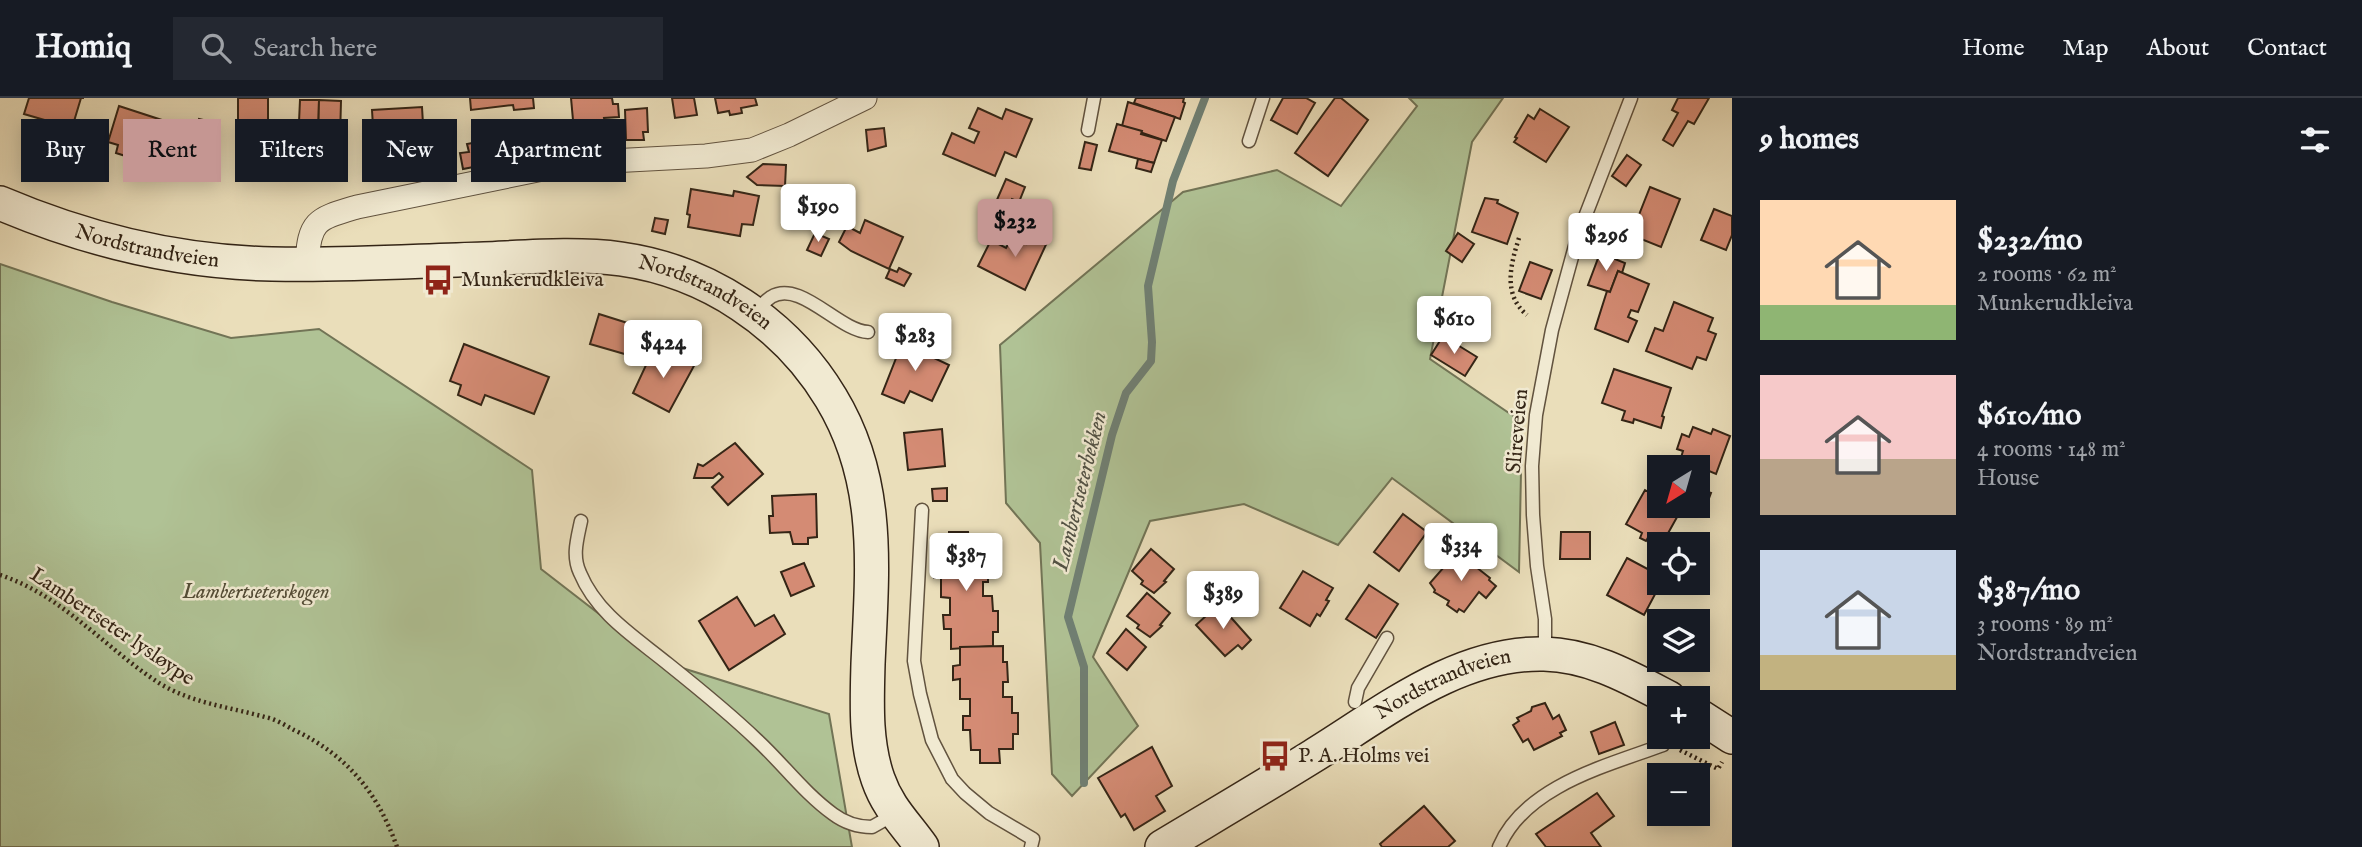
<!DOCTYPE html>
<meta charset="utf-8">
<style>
body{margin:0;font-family:"IM FELL English",serif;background:#242831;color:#f1f3f6;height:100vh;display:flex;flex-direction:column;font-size:26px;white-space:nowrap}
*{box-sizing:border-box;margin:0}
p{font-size:23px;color:#9ea1a6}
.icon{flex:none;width:38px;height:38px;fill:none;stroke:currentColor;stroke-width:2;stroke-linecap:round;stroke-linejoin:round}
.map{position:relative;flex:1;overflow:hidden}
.side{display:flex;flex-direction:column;background:#171b24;width:630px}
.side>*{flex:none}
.guide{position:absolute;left:21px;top:21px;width:665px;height:63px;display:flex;gap:14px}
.needle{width:46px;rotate:217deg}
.controls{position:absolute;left:1647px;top:357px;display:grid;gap:14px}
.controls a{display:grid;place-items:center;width:63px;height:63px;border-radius:0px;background:#171b24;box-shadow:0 4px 18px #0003;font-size:35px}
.price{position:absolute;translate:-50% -60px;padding:0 16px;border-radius:7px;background:#fff;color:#222;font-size:23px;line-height:46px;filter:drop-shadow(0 2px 4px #0008)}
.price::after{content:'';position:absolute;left:50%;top:42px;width:21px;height:16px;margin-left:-10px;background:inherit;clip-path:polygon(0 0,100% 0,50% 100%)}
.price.on{background:#c59692;color:#111}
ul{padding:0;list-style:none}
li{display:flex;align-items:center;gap:21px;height:175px;padding:0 28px}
li span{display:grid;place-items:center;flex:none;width:196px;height:140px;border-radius:0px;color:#555}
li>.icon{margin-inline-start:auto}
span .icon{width:84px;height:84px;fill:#fffc;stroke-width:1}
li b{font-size:30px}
h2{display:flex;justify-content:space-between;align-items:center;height:84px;padding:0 28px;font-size:30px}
.chip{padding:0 24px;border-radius:0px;background:#171b24;box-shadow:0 4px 18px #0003;font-size:24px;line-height:63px}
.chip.on{background:#c59692;color:#111}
header{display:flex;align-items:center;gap:42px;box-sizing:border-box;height:98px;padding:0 35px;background:#171b24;border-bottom:2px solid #363941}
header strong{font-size:33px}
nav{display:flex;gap:38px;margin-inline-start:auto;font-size:24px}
.search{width:490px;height:63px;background:#242831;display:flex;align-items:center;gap:18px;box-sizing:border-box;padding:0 24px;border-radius:0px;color:#9ea1a6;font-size:26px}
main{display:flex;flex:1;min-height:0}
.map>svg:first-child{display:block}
</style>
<header>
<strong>Homiq</strong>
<div class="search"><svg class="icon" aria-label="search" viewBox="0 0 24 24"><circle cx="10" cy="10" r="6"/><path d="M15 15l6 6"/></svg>Search here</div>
<nav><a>Home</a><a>Map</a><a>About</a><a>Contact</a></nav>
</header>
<main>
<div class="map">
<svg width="1732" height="749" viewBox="0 0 1732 749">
<rect width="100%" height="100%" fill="#eadeba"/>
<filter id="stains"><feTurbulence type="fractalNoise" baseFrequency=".00286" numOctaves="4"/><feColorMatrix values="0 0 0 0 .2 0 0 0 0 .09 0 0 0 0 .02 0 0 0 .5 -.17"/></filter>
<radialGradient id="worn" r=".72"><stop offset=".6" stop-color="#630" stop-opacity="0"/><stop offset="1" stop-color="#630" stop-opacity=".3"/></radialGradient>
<g fill="#b0c295" stroke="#727456" stroke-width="2">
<polygon points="1409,0 1503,0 1472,44 1430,261 1522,324 1519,474 1392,380 1338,447 1244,406 1150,423 1093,559 1138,628 1072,698 1052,676 1040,445 1006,405 1000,247 1183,94 1277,72 1341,108 1417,8"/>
<polygon points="0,166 112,204 231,240 319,231 532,372 541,471 660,563 829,616 852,749 0,749"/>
</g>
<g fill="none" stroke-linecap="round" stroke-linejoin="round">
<polyline stroke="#708074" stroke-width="8" points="1084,685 1084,569 1068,519 1112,337 1126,295 1151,263 1152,244 1148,188 1173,83 1205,0"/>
</g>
<g fill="#d48b74" stroke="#342516" stroke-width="2">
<polygon points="29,0 84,0 81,0 72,30 24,16"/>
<polygon points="238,0 268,0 268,28 252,28 252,36 238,36"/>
<polygon points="470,0 533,0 534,10 514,12 513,7 471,12"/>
<polygon points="571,0 612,0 613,6 618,6 619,19 604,20 605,26 586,28 585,22 573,22"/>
<polygon points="672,0 694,0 697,17 675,20"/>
<polygon points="715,0 755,0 757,7 741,10 742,15 730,17 729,13 718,15"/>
<polygon points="1136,0 1184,0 1183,4 1185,5 1180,21 1134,5"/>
<polygon points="1283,0 1306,0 1315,5 1297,36 1271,22"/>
<polygon points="1335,0 1341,0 1368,22 1328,78 1295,55"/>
<polygon points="1678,0 1709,0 1694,26 1688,23 1673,48 1663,42 1678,15 1672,12"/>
<polygon points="300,2 319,2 318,46 298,46"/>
<polygon points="319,2 341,3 340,40 334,40 333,47 318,46"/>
<polygon points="1128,4 1175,19 1166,43 1122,28"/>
<polygon points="119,8 171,25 170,28 182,32 173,62 138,53 135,61 116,55 118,47 108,44"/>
<polygon points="422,9 424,43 374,45 372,12"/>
<polygon points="647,10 648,34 643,34 644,42 626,42 625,12"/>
<polygon points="978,10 1002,21 1006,11 1032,21 1016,59 1005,54 995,78 943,56 952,35 974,45 979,34 969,30"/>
<polygon points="1540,11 1569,29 1546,64 1514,44 1517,40 1515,39 1528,17 1534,21"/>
<polygon points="199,21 212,24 205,52 192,49"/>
<polygon points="1117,26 1142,33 1141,36 1162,42 1154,65 1109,53"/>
<polygon points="884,30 886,48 868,53 866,32"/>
<polygon points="483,43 489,66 463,71 460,55 469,54 467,46"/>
<polygon points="1085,44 1097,47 1091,72 1079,70"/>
<polygon points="365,57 392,59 391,77 364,75"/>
<polygon points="1627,57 1641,67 1626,88 1612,78"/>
<polygon points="1138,61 1154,65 1151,74 1136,70"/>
<polygon points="763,66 786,67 785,88 757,87 747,79"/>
<polygon points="1006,81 1025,89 1019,104 1012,101 1009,110 996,104"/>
<polygon points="1650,89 1680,101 1661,149 1631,137"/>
<polygon points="691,91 733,98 734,93 759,98 753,127 742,126 740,138 688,129 690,117 687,116"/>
<polygon points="1485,100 1498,102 1497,105 1518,115 1507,146 1472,134"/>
<polygon points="1714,111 1732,118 1732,137 1726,152 1701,142"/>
<polygon points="655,120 668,122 665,136 652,133"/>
<polygon points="865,122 903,139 889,171 851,153 839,144 847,128 860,135"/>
<polygon points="1034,130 1050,138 1025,192 978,168 991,142 1006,150 1012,139 1026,146"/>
<polygon points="815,135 829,141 821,158 807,152"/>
<polygon points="1458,135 1474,146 1462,164 1446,153"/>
<polygon points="1600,155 1625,165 1622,175 1618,173 1610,194 1588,187"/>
<polygon points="1530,164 1552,172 1541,201 1519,193"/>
<polygon points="899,170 911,176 904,188 886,180 890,171 897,174"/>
<polygon points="1618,173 1649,186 1638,214 1631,212 1628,219 1637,223 1628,244 1595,231 1607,193 1610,194"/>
<polygon points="1674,204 1713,220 1708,233 1716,236 1706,262 1697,259 1692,271 1646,253 1655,230 1663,233"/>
<polygon points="599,216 637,228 628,257 590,246"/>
<polygon points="1443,238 1477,259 1465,278 1431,257"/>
<polygon points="904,240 937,253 934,260 949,267 932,303 910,293 904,305 882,296"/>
<polygon points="464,246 549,279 534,316 485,297 481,307 458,297 461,287 450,283"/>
<polygon points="653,252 671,261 674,255 695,266 669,314 633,295"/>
<polygon points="1614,271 1671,290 1662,318 1664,319 1661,330 1634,321 1633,325 1622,322 1625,313 1602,305"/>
<polygon points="1693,329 1711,336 1713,331 1730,338 1716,376 1695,367 1688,369 1679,366 1683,353 1677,351 1682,336 1689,339"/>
<polygon points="942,331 945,368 908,372 904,335"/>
<polygon points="735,345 763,376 728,407 712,389 723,379 719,375 713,380 694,380 698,366 703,368"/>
<polygon points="947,390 947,403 933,403 932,391"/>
<polygon points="1698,391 1711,395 1705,411 1696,408"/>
<polygon points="1645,392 1659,400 1659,408 1673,408 1681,412 1662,446 1649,438 1646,443 1640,440 1642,435 1626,426"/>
<polygon points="816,396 817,439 808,440 808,446 793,446 790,434 770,435 769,418 773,418 772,398"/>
<polygon points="1403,416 1427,434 1399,473 1374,454"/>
<polygon points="949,434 968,434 969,447 982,447 983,462 988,462 988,484 983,484 983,498 992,498 993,513 998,513 998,534 993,534 993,548 951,551 951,531 944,531 943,517 950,517 950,500 941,499 941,480 934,480 933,466 941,466 940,447 949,447"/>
<polygon points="1561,434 1590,434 1590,461 1560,461"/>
<polygon points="1151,451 1174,471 1164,483 1166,484 1154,495 1141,486 1143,483 1132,473"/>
<polygon points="1457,454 1490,480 1489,482 1496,488 1486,500 1479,494 1464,514 1459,511 1457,514 1447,507 1449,503 1434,494 1435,492 1430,485"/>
<polygon points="1627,460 1659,477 1659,485 1661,485 1644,517 1607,497"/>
<polygon points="804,465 814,488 791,498 781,474"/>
<polygon points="1303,473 1333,490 1326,502 1329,503 1320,518 1317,516 1310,528 1280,510"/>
<polygon points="1369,487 1398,506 1376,540 1346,521"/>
<polygon points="1147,495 1170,515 1160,527 1162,528 1150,539 1137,530 1139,527 1127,518"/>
<polygon points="737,499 755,528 774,517 785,536 729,572 699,523"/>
<polygon points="1219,506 1251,542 1242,551 1238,547 1225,558 1196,527"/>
<polygon points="1126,531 1146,549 1127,572 1107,555"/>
<polygon points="1003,548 1003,564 1007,564 1008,584 1003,584 1003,599 1012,599 1012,615 1018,615 1018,636 1013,636 1013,651 999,651 1000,665 980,665 980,652 971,652 970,632 963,632 963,618 970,618 970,601 960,601 960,581 953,582 953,568 960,567 960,549"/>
<polygon points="1545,605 1553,621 1559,617 1566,632 1560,635 1562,638 1534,652 1528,641 1523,644 1513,627 1519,623 1517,620 1531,613 1532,609"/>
<polygon points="1615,624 1624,647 1599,656 1591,634"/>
<polygon points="1152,649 1172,688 1156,698 1165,713 1134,732 1125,716 1121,719 1098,680"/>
<polygon points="1597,695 1614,718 1591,735 1601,749 1546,749 1536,736"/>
<polygon points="1424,708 1455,743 1448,749 1382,749 1380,746"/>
</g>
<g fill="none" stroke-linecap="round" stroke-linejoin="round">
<g stroke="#62533f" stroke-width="15">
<g id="lane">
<polyline points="1088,32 1094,0"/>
<polyline points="1249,43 1263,0"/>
<path d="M754,215C759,210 765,203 771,199C800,181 839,233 868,234"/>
<polyline points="922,412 914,563 920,596 932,642 952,681 965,695 989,715 1033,741 1031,749"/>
<path d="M581,423C577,442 572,458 580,475C597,516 635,539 668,566C698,590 729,615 757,642C783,666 804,695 833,716C845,725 857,729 872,729L895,716"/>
<polyline points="1545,556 1545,521 1537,468 1533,417 1532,368 1536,317 1552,232 1578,137 1631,0"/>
<polyline points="1355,604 1358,590 1387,540"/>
<path d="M1499,749C1525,688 1606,668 1663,647"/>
</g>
</g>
<g stroke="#62533f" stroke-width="25">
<path id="street" d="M307,166C309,122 317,121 357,109L572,65L706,58L752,52L789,37L865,0"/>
</g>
<g stroke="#342516" stroke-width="36">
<g id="secondary">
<path id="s1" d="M0,105C87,142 177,164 272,166C343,168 413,163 484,161C529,159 576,155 621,161C707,173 786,225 831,300C882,384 872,472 868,566C867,605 865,644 878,681C888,710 905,725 922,749"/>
<polyline points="1698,617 1732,639"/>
<path id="s2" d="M1162,749C1212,719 1263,689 1313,658C1383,615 1457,554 1544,556C1590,557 1629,579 1669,600"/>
</g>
</g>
<g stroke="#342516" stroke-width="4.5" stroke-dasharray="2 3.5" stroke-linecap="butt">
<path d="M1519,140C1510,168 1503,197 1527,217"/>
<path d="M0,477C62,497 105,550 159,585C191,605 229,609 265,619C275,621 285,627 294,632C347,657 378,695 397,749"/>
<polyline points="1680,652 1718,671 1722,664"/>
</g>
<use href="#lane" stroke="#f1ead2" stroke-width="12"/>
<use href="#street" stroke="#f1ead2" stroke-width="23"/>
<use href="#secondary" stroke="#f1ead2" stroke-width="33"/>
</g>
<defs>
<g id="bus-bare" transform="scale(2.415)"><path d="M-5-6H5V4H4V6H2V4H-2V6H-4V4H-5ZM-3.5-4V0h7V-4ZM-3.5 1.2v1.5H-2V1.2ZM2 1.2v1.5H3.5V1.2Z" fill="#8f2418" stroke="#f1ead2" stroke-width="2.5" paint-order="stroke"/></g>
</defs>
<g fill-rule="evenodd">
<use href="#bus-bare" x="438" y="182"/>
<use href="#bus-bare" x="1275" y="658"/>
</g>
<g text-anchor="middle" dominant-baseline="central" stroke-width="5" stroke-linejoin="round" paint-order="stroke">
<g font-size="21" fill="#342516" stroke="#f1ead2">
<text stroke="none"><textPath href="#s1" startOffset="154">Nordstrandveien</textPath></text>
<text stroke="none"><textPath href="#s1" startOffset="721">Nordstrandveien</textPath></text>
<text transform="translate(1518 333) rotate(-85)">Slireveien</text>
<text transform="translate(112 529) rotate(34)">Lambertseter lysløype</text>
<text stroke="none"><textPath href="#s2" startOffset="326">Nordstrandveien</textPath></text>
</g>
<g font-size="21" fill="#342516" stroke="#f1ead2" text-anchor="start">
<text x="461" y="182">Munkerudkleiva</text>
<text x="1298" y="658">P. A. Holms vei</text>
</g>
<g font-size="21" font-style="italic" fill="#534c36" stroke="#f1ead2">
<text x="256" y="494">Lambertseterskogen</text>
</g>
<g font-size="23" font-style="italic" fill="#525245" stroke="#f1ead2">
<text transform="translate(1080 393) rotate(-76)">Lambertseterbekken</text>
</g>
</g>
<rect width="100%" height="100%" filter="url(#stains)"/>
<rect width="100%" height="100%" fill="url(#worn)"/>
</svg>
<div class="controls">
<a><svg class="needle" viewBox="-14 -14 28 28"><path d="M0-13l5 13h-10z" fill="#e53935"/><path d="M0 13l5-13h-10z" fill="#9ea1a6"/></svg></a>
<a><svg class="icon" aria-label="locate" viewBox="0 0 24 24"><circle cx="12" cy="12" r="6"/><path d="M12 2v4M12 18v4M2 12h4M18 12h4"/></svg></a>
<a><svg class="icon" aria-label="layers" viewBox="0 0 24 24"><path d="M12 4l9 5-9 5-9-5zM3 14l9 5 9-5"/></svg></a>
<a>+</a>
<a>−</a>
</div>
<b class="price" style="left:818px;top:146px">$190</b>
<b class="price on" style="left:1015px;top:161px">$232</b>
<b class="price" style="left:1606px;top:175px">$296</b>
<b class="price" style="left:1454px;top:258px">$610</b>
<b class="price" style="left:915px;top:275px">$283</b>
<b class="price" style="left:663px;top:282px">$424</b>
<b class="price" style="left:1461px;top:485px">$334</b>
<b class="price" style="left:966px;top:495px">$387</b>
<b class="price" style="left:1223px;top:533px">$389</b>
<div class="guide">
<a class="chip">Buy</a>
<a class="chip on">Rent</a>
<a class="chip">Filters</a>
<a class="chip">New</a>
<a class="chip">Apartment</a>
</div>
</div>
<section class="side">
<h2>9 homes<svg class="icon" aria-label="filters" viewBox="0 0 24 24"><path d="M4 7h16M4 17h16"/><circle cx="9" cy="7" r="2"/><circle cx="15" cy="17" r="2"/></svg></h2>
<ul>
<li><span style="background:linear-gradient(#ffd9b3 75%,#8fb573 0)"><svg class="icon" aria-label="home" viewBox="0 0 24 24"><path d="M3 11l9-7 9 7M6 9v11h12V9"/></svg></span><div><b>$232/mo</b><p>2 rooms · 62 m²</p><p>Munkerudkleiva</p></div></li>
<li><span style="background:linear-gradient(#f6c9c9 60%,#b9a48a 0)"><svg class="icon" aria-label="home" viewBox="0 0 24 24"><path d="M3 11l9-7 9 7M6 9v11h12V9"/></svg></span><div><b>$610/mo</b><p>4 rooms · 148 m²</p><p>House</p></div></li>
<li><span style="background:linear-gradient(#c9d6e8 75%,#c2b280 0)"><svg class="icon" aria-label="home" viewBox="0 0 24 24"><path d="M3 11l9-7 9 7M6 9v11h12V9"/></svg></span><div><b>$387/mo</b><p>3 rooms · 89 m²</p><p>Nordstrandveien</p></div></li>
</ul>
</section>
</main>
